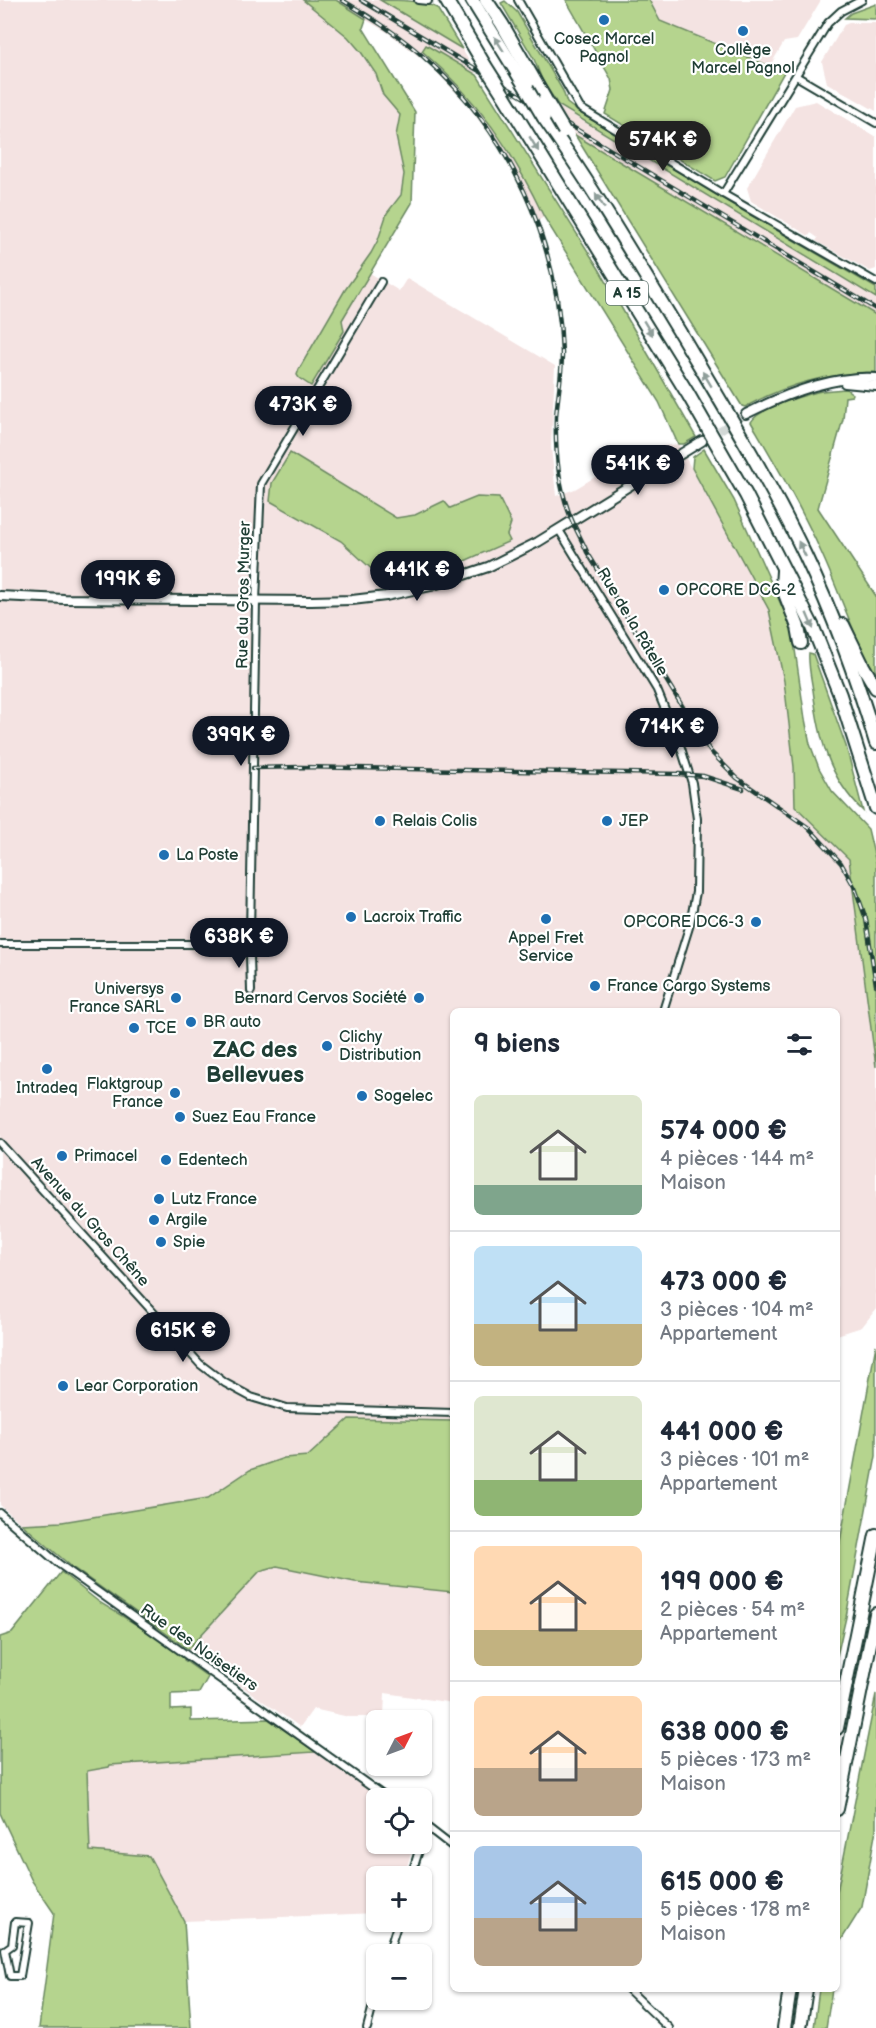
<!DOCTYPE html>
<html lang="fr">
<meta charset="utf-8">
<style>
body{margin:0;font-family:"Balsamiq Sans",sans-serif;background:#f2f2f3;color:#1f2937;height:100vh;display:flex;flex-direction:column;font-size:22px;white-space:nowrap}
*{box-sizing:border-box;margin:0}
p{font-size:20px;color:#747a83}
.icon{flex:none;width:33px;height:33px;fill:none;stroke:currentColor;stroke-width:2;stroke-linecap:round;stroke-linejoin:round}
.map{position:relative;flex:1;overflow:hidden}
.details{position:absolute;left:450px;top:1008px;width:390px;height:984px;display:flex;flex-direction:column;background:#fff;border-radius:9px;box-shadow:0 2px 4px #0004}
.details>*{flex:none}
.needle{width:39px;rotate:48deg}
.fabs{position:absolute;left:366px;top:1710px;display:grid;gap:12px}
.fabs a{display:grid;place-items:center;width:66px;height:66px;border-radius:9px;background:#fff;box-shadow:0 2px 4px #0004;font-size:30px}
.price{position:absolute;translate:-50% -51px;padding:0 14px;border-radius:21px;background:#111827;color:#fff;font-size:20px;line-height:39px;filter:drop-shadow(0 2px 3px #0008)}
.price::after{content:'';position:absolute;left:50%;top:36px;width:18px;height:14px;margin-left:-9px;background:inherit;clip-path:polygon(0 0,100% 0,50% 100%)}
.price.selected{background:#222;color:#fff}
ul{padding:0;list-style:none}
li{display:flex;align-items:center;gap:18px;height:150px;padding:0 24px}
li+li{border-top:2px solid #e0e1e3}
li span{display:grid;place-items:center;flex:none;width:168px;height:120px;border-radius:9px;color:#555}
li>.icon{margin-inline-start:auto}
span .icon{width:72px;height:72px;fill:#fffc;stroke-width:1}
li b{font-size:26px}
h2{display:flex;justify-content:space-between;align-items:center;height:72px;padding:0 24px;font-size:26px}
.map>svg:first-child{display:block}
</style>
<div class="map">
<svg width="876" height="2028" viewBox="0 0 876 2028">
<rect width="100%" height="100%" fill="#fff"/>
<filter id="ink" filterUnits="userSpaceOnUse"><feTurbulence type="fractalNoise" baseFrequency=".0167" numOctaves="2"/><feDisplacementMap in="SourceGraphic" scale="12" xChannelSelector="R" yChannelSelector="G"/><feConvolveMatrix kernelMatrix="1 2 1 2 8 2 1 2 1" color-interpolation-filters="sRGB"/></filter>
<g filter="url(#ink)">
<g fill="#f4e3e2">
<polygon points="0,0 380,0 462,49 477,75 426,45 422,51 471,98 488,120 506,145 529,185 544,217 536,222 516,175 496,143 466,103 429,64 389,33 366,20 363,28 415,112 412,203 370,273 399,291 407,278 555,366 551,447 556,496 575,489 642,449 678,444 769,610 784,681 794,767 796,806 849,859 876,1067 876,1309 862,1327 837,1335 837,1011 453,1011 453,1421 349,1419 308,1456 284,1458 250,1470 208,1498 62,1522 22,1524 0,1505"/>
<polygon points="649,0 821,0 797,40 784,42 770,66 660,21"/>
<polygon points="849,23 876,23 876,111 827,83 822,62 844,25"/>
<polygon points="816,101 876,137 876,269 870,271 816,241 818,238 811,233 809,236 751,201 747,188 795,106"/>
<polygon points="558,106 876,298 876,315 575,135"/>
<polygon points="277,1566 355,1582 453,1592 453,1703 385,1693 384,1717 349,1717 313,1709 300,1727 188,1649 260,1571"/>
<polygon points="316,1752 379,1798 376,1798 376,1844 414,1844 404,1876 376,1876 376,1913 184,1921 149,1856 90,1851 87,1770 109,1768 110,1765"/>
</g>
<g fill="#b5d48e" stroke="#6a8861" stroke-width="1.5">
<polygon points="303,0 336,0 366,19 363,28 415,112 412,203 342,320 344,331 311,386 299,378 297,375 299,369 345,290 371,253 378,240 387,213 401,195 404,174 396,136 400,115 383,95 376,74 361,52 348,37"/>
<path d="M380,0C397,0 422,0 437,8L462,49Z"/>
<polygon points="566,0 649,0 660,21 784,72 725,177 715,181 605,114 613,90 611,79"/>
<polygon points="505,1 517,12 563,91 567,103 580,113 735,206 876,288 876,298 558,105 542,80 534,59 501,3"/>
<polygon points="876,4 876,19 845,18 851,13"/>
<path d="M426,45L477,75L599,269L696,437L684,444H678L659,402L544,217C512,150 478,99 422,51Z"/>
<path d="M575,135L876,315V372C828,373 787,384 745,407L742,406Z"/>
<path d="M846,389L853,394L852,396L845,397L843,419L818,508L876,596V675C853,636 840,593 821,552C801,507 776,465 751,422C758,409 801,396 817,392C826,390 836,390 846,389Z"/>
<polygon points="704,449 734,500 792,629 805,719 810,744 819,768 832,791 868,829 876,863 876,1067 849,859 795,806 794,767 784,681 769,610 692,468 693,457"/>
<polygon points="290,453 396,518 415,515 444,501 450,508 477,497 499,498 511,523 507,535 510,541 451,567 389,585 341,541 270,501 272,483"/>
<path d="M809,653L813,654L846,746L863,811C828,777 819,737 813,690C811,678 808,665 809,653Z"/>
<polygon points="876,1345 876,1456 846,1617 837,1656 837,1558"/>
<polygon points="349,1419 453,1421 453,1592 355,1582 277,1566 260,1571 188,1649 72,1567 22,1524 62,1522 208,1498 250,1470 284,1458 308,1456"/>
<polygon points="61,1572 99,1602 188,1656 184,1660 208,1677 199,1693 171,1694 171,1710 191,1709 191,1721 268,1719 316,1752 110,1765 109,1767 87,1771 90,1851 149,1856 184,1921 191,2028 39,2028 54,1913 32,1881 0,1813 0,1637 12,1633"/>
<polygon points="876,1694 876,1829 862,1907 840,1942 837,1959 837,1892"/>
<polygon points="819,1989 832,1989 826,2028 814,2028"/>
</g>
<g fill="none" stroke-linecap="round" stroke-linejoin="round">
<polyline stroke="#d2d8d6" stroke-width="6" stroke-dasharray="6 3" stroke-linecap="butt" points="428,1 446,0"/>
<polyline stroke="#d2d8d6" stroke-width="8" stroke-dasharray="8 4" stroke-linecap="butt" points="709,437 746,414"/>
<g stroke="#1f3d34" stroke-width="10">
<g id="minor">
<polyline points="418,0 428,1"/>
<polyline points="518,0 580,108 723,194 876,282"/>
<polyline points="796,76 876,123"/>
<polyline points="723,194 828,23 841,11 862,0"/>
<polyline points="559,530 657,690 681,748 692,783 697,819 696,892 690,924 663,1011"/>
<polyline points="245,940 250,955 251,991"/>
<polyline points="0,944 233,944 245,940 250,934 256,601 261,484 381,282"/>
<polyline points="0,1143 200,1364 225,1383 251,1397 287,1408 453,1413"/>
<polyline points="0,1513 59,1564 387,1798"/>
<polyline points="422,1823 453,1847"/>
<polyline points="422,1841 427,1827"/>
<polyline points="411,1876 421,1844"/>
<polygon points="15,1922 29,1923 20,1976 10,1976 5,1950 12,1945"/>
<polyline points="388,1954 398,1922"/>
<polyline points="628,1989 669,2028"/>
<polyline points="367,2028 376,1994"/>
</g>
</g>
<g stroke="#1f3d34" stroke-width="12">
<g id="tertiary">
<polyline points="845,383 876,386"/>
<path d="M746,414C783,395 833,375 876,378"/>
<polyline points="0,596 64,599 311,601 352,600 386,596 431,586 488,567 538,542 702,441"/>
</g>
</g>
<g stroke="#1f3d34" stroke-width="16">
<g id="motorway">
<polyline points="446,0 484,64"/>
<polyline points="472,0 527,89"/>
<polyline points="486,0 502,24 545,99"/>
<polyline points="503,94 688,394 746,495 812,625 840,695 876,808"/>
<path d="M544,118C595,190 639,266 685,341C727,412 770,482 805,555C834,616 857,679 876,743"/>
<polyline points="783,571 782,586 798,627 801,643"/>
<polyline points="843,625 863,666 876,688"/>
<polyline points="837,1728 876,1535"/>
<polyline points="837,1809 876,1614"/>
<polyline points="784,2028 790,1989"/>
<polyline points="800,2028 806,1989"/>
</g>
</g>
<use href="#minor" stroke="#fff" stroke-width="6"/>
<use href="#tertiary" stroke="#fff" stroke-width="8"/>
<use href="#motorway" stroke="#fff" stroke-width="12"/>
<g stroke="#1f3d34" stroke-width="4.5">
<g id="rail">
<path d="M342,0C372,18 401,36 427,60C510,133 559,242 562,353C562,374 558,395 556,416C555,447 558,481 568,510C573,525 581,538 587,552L710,751L737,778L809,828L841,863L855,888L866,919L876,985"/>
<polyline points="361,0 876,309"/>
<polyline points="253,768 300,767 679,774 703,776 743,789"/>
</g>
</g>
<use href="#rail" stroke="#fff" stroke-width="2" stroke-dasharray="7" stroke-linecap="butt"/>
<g stroke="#1f3d34" stroke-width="16" stroke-linecap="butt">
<g id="motorway-bridge">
<polyline points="484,64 503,94"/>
<polyline points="527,89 544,118"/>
<polyline points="545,99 564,131"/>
</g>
</g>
<use href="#motorway-bridge" stroke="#fff" stroke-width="12"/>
</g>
<defs><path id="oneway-solid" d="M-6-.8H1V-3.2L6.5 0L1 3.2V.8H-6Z" transform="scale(1.5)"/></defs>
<g fill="#8f9e9a">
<use href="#oneway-solid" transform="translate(499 44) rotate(-122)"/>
<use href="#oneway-solid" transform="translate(534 144) rotate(59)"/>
<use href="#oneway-solid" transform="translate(600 201) rotate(-122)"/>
<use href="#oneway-solid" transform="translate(648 328) rotate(59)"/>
<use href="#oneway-solid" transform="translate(707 379) rotate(-121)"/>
<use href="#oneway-solid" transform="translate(802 549) rotate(-116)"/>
<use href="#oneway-solid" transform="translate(810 621) rotate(67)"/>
</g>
</g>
<g fill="#1f6fb2" stroke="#fff" stroke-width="2">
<circle cx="604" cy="20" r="6"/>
<circle cx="743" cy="31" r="6"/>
<circle cx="664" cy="590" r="6"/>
<circle cx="380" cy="821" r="6"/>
<circle cx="607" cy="821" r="6"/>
<circle cx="164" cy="855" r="6"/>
<circle cx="351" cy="917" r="6"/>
<circle cx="546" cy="919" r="6"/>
<circle cx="756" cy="922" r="6"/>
<circle cx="595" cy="986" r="6"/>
<circle cx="176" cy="998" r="6"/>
<circle cx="419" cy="998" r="6"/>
<circle cx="191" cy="1022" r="6"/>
<circle cx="134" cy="1028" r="6"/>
<circle cx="327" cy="1046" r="6"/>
<circle cx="47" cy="1069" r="6"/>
<circle cx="175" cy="1093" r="6"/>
<circle cx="362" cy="1096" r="6"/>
<circle cx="180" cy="1117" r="6"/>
<circle cx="62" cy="1156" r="6"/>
<circle cx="166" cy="1160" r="6"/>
<circle cx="159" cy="1199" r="6"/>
<circle cx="154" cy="1220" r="6"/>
<circle cx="161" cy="1242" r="6"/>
<circle cx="63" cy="1386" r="6"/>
</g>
<g text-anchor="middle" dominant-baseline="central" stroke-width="4.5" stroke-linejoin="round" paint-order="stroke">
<rect fill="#fff" stroke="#627771" stroke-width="1.5" x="606" y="281" width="42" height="24" rx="4.5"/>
<g font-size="15" font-weight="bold" fill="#1f3d34">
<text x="627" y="293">A 15</text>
</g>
<g font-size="16" fill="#1f3d34" stroke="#fff" text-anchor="start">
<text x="604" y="39" text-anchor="middle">Cosec Marcel<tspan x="604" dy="18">Pagnol</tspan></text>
<text x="743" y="50" text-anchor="middle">Collège<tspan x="743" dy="18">Marcel Pagnol</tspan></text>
<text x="676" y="590">OPCORE DC6-2</text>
<text x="392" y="821">Relais Colis</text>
<text x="619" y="821">JEP</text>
<text x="176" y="855">La Poste</text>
<text x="363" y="917">Lacroix Traffic</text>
<text x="744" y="922" text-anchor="end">OPCORE DC6-3</text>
<text x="546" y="938" text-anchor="middle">Appel Fret<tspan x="546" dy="18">Service</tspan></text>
<text x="607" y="986">France Cargo Systems</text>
<text x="164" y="989" text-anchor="end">Universys<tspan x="164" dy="18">France SARL</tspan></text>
<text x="407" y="998" text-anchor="end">Bernard Cervos Société</text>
<text x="203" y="1022">BR auto</text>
<text x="146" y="1028">TCE</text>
<text x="339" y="1037">Clichy<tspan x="339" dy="18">Distribution</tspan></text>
<text x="163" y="1084" text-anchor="end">Flaktgroup<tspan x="163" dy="18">France</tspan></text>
<text x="47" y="1088" text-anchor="middle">Intradeq</text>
<text x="374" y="1096">Sogelec</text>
<text x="192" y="1117">Suez Eau France</text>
<text x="74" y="1156">Primacel</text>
<text x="178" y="1160">Edentech</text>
<text x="171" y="1199">Lutz France</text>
<text x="166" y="1220">Argile</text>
<text x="173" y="1242">Spie</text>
<text x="75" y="1386">Lear Corporation</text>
</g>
<g font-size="16" fill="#1f3d34" stroke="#fff">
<text transform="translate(244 595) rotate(-89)">Rue du Gros Murger</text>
<text transform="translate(632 622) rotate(59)">Rue de la Pâtelle</text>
<text transform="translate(90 1222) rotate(48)">Avenue du Gros Chêne</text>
<text transform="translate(199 1648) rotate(35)">Rue des Noisetiers</text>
</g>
<g font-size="22" font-weight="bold" fill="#1f3d34" stroke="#fff">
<text x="255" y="1050">ZAC des<tspan x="255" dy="25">Bellevues</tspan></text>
</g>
</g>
</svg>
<div class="fabs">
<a><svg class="needle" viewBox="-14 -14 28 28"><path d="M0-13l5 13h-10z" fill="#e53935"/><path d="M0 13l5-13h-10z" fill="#747a83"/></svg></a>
<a><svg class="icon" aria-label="locate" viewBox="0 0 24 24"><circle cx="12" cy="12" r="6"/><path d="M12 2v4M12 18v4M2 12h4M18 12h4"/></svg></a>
<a>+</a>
<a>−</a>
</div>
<b class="price selected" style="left:663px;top:172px">574K €</b>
<b class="price" style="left:303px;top:437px">473K €</b>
<b class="price" style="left:638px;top:496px">541K €</b>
<b class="price" style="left:417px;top:602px">441K €</b>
<b class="price" style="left:128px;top:611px">199K €</b>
<b class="price" style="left:672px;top:759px">714K €</b>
<b class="price" style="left:241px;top:767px">399K €</b>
<b class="price" style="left:239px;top:969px">638K €</b>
<b class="price" style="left:183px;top:1363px">615K €</b>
<section class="details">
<h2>9 biens<svg class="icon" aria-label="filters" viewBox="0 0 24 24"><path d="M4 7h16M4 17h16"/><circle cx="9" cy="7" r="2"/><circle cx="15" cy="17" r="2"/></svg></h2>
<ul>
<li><span style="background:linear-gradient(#dfe7d0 75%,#7fa58c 0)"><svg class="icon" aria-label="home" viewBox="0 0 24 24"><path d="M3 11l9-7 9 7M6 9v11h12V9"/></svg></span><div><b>574 000 €</b><p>4 pièces · 144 m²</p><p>Maison</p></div></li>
<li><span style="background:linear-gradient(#bfe0f5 65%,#c2b280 0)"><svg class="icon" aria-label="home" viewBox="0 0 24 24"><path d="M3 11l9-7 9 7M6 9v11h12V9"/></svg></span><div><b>473 000 €</b><p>3 pièces · 104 m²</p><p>Appartement</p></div></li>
<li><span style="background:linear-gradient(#dfe7d0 70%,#8fb573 0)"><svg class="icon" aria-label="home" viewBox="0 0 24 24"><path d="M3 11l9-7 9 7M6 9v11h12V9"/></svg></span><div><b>441 000 €</b><p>3 pièces · 101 m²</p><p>Appartement</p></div></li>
<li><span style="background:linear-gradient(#ffd9b3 70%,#c2b280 0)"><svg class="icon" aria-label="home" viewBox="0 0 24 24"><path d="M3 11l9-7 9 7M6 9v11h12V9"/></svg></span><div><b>199 000 €</b><p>2 pièces · 54 m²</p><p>Appartement</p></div></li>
<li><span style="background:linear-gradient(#ffd9b3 60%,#b9a48a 0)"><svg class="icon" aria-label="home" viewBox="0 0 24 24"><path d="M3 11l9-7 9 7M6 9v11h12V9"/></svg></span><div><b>638 000 €</b><p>5 pièces · 173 m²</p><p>Maison</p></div></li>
<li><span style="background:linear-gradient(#a9c7e8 60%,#b9a48a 0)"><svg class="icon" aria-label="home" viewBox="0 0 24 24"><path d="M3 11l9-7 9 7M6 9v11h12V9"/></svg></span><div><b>615 000 €</b><p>5 pièces · 178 m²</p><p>Maison</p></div></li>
</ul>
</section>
</div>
